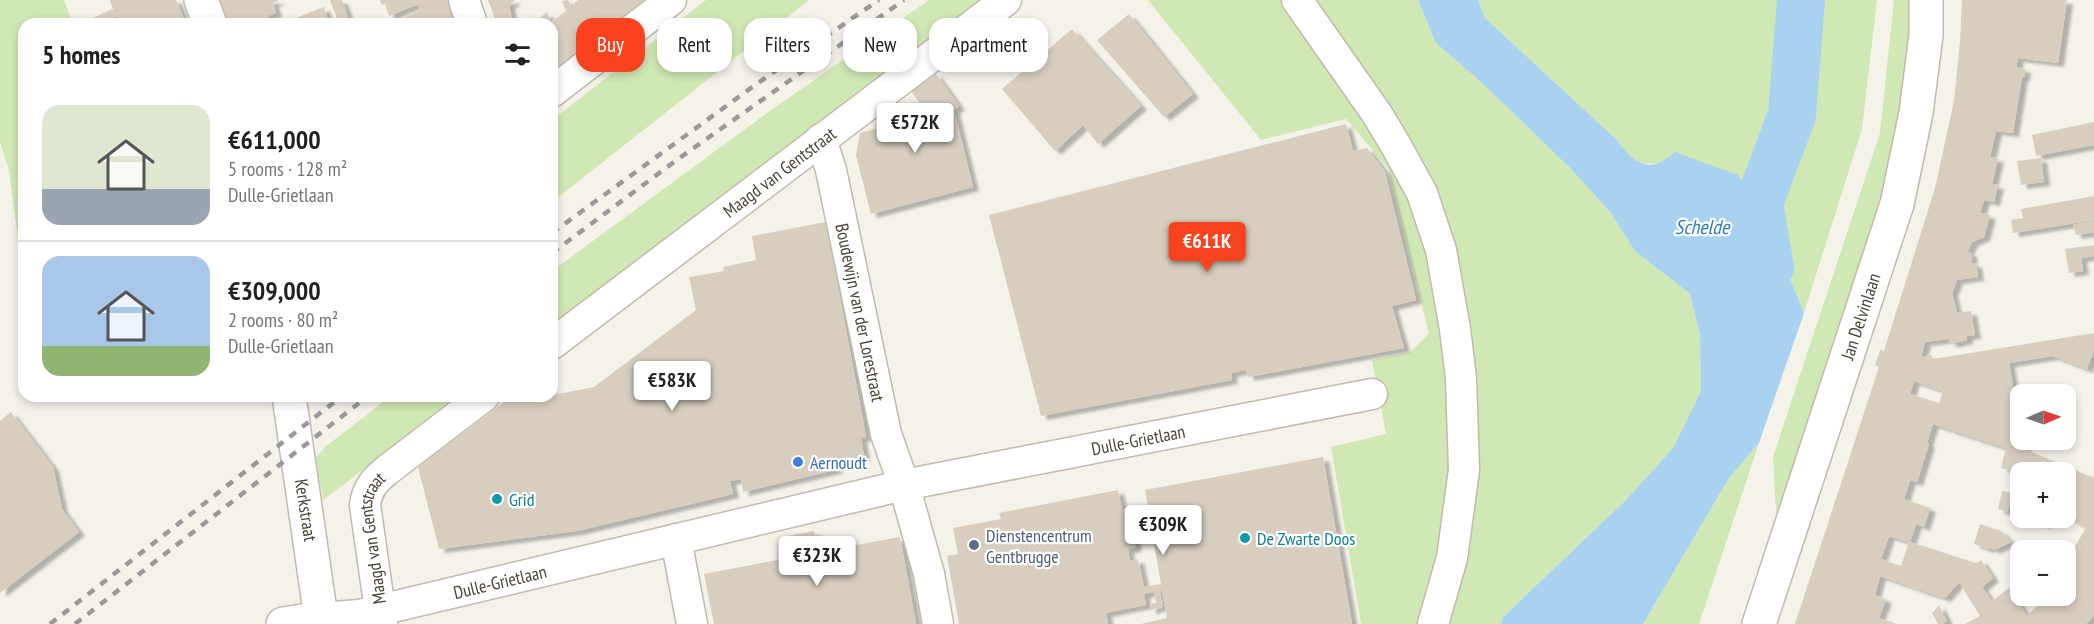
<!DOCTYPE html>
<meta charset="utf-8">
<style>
body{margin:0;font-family:"PT Sans Narrow",sans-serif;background:#f2f2f2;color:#202124;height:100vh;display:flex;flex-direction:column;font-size:22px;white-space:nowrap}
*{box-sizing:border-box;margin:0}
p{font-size:20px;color:#757577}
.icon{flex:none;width:33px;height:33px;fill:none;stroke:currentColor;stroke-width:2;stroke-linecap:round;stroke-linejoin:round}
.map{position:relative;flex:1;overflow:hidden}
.side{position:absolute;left:18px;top:18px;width:540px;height:384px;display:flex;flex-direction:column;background:#fff;border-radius:18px;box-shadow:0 3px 9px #0003}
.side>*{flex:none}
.guide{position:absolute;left:576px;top:18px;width:570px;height:54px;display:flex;gap:12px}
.needle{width:39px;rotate:88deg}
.buttons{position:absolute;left:2010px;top:384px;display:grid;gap:12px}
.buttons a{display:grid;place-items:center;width:66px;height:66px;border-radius:12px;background:#fff;box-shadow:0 3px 9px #0003;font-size:30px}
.price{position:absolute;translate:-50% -51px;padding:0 14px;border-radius:6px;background:#fff;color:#222;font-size:20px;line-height:39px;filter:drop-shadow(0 2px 3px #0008)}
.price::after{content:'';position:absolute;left:50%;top:36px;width:18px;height:14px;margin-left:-9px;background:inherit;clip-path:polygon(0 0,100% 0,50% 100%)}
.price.on{background:#f8431e;color:#fff}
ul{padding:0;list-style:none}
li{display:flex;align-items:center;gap:18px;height:150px;padding:0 24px}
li+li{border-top:2px solid #e0e0e0}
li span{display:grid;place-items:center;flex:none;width:168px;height:120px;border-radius:18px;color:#555}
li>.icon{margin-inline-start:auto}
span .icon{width:72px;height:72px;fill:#fffc;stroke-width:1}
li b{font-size:26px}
h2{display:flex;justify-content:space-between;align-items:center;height:72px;padding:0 24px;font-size:26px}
.pill{padding:0 21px;border-radius:18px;background:#fff;box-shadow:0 3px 9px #0003;font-size:21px;line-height:54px}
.pill.on{background:#f8431e;color:#fff}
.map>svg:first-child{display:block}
</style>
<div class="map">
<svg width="2094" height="624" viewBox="0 0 2094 624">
<defs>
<filter id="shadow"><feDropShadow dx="6" dy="4" stdDeviation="1.5" flood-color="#0004"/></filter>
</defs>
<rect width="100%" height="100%" fill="#f5f2ea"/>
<g fill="#d0e8b4">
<polygon points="0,0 64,0 73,24 24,24 24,285 9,170 0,142"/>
<polygon points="706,0 809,0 552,202 552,120"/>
<polygon points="929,0 988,0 552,328 552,271 774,108"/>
<polygon points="1148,0 1418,0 1436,43 1481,82 1571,169 1610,212 1635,251 1690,294 1700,336 1701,391 1673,448 1626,500 1502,618 1501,624 1361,624 1331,447 1386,434 1372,360 1410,352 1429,334 1388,168 1346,119 1261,140"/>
<path d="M1478,0H1877L1862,129L1804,313L1759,203L1665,161C1638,168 1632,161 1617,140L1485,18Z"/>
<polygon points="1894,0 1913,0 1902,110 1883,200 1777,527 1773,457 1880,133"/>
<polygon points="391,396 461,396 323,500 316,458 325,447"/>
<polygon points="1759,443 1699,624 1643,624 1729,478"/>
</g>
<path fill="#a8d2f0" d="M1418,0H1478L1485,18L1617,140C1634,164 1649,175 1675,152L1738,175L1759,203L1804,313L1759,443L1729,478L1643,624H1501L1502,618L1626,500L1673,448L1701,391L1700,336L1690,294L1635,251L1610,212L1571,169L1481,82L1436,43Z"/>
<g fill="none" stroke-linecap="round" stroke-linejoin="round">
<polyline stroke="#a8d2f0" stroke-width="48" points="1770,267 1759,203 1792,115 1801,0"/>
</g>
<g fill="#d7cec0" fill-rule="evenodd" filter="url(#shadow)">
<polygon points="110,0 176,0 186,24 122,24 118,16 99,24 79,24 113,9"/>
<polygon points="219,0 279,0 273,3 276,13 268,16 272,24 229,24"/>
<polygon points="330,0 342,0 350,24 339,24"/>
<polygon points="380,0 450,0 459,24 402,24 400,19 420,11 418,4 389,16 385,4 382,5"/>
<polygon points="488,0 515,0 509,5 513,24 497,24"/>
<polygon points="566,0 568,0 571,6 578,0 648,0 552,76 552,39 559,33 555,27 552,29 552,24 533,24 547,12 551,22 566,11 562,1"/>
<path d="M1962,0H2067L2058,63L2018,58L2016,67L2025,69L2024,77H2022L2013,133L1996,131L1990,157L1998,158L1992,184L1998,185L1994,202L1984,200L1980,213L1990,215L1984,237L1972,242L1967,253L1971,252L1972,264L1976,263L1978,277L1957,280L1952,293L1957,313L1971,311L1975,335L1967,336V340L1955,343H1950L1949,339L1925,342L1921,357L1931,355L1933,359L2094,333V350L2087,369L2053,356L2009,363L2016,406L2020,408V440H2027L2024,449L2094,478V615L2086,624H1965L1980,616L1959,582L1945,598L1880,576L1875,595L1886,599L1879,618L1897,624H1795L1879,367L1875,365L1880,350L1884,351L1935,188L1954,101L1960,42ZM1914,381L1943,391L1939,403L1910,394ZM1933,424L2006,448L2001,468L2018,473L2013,493L2002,491L1998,509L2007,512L2010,504L2020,510V472H2066V516L2086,528L2067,559H2066V565L2068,567L2066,569V596H2039L2043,600L2027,616L2009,588L1992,601L1982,587L1993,578L1981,560L1976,563L1910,542L1916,524L1924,527L1930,508L1904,499L1910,480L1917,482L1929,444L1927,443ZM1889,536L1909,542L1901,566L1881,559Z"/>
<polygon points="324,7 329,24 280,24"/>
<polygon points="1129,14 1193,94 1164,117 1097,40"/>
<polygon points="1072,29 1141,106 1098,144 1083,125 1055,151 1002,89"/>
<polygon points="936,74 959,106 954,110 973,187 871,214 856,155 860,133 928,115 911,91"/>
<polygon points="2094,122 2094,145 2036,156 2032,135"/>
<polygon points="1346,124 1353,151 1367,148 1385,172 1416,300 1392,306 1404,348 1248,377 1246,370 1231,373 1232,380 1041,416 989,215"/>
<polygon points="2041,158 2044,182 2021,185 2017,161"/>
<polygon points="2094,196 2094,220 2013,233 2011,220 2023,218 2021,209"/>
<polygon points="2094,221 2094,232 2076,235 2073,225"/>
<polygon points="826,222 866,437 861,438 864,456 832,462 834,468 839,469 743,492 741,479 730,481 733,494 577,531 439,549 418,467 512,396 543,397 594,387 696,310 689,277 724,271 723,267 756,260 752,236"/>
<polygon points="2094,245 2094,256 2081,258 2083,271 2069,273 2065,249"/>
<polygon points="11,412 53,467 62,509 79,532 0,593 0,421"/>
<polygon points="1323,457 1352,624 1141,624 1167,618 1162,590 1160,591 1162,607 1150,610 1150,604 1156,603 1154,592 1144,594 1146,605 1106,613 1108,624 959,624 947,556 958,554 953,528 1001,519 999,513 1118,490 1122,510 1129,509 1136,547 1128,550 1130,561 1138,559 1144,587 1161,584 1145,490"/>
<polygon points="2033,518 2049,518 2045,525"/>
<polygon points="1980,524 2001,531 2011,542 1994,550 1990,547 1989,549 1974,544"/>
<polygon points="814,531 818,552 900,537 916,624 714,624 704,574 787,558 783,537"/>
<polygon points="1939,605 1947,621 1942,624 1938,624 1932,613"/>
</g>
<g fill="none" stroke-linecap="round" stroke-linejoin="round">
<g stroke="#c1baad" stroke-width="33">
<g id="minor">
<polyline points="464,0 472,24"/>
<polyline points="1297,0 1377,114 1395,144 1422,193 1441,250 1455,329 1461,378 1464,470 1452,558 1433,624"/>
<polyline points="552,92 671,0"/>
<path id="s1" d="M821,139L831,170L886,434L904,485L929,574L938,624"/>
<path id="s2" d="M552,344L1006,0"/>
<polyline points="676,539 692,624"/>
<path id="s3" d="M322,624L321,618L359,615L904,485L1372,394"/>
<path id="s4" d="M382,624L365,505C367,489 374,481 386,471L484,396"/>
</g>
</g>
<g stroke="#c1baad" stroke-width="36">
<g id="tertiary">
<polyline points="201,0 210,24"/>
<polyline points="283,624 321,618 289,396"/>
<path id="s5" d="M1759,624L1897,204L1916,113L1926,35V0"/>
</g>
</g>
<use href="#minor" stroke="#fff" stroke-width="30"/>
<use href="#tertiary" stroke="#fff" stroke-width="33"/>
<g stroke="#999" stroke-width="4.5" stroke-dasharray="8 8" stroke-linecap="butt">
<polyline points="552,233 755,85 879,0"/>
<polyline points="552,253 678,159 904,0"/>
<polyline points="50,624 342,396"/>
<polyline points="75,624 368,396"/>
</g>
</g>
<circle fill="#3f7fe0" stroke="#fff" stroke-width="2" cx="798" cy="462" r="6"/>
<g fill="#0f9aa8" stroke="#fff" stroke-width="2">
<circle cx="497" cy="499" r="6"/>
<circle cx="1245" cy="538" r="6"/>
</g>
<circle fill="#5c6f8a" stroke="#fff" stroke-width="2" cx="974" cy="545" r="6"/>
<g text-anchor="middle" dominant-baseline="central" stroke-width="4.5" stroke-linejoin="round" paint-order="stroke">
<g font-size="18" fill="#494338" stroke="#fff">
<text stroke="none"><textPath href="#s2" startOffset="285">Maagd van Gentstraat</textPath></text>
<text stroke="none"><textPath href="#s1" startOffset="178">Boudewijn van der Lorestraat</textPath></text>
<text stroke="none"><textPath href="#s5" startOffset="324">Jan Delvinlaan</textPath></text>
<text stroke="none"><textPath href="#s3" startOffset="843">Dulle-Grietlaan</textPath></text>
<text transform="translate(306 510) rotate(81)">Kerkstraat</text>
<text stroke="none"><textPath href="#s4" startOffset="88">Maagd van Gentstraat</textPath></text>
<text stroke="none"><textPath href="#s3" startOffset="189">Dulle-Grietlaan</textPath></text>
</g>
<g font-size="18" fill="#366cbe" stroke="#fff" text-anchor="start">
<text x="810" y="462">Aernoudt</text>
</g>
<g font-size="18" fill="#0d838f" stroke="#fff" text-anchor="start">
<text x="509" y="499">Grid</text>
<text x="1257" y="538">De Zwarte Doos</text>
</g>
<g font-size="18" fill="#4e5e75" stroke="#fff" text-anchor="start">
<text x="986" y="535">Dienstencentrum<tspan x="986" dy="21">Gentbrugge</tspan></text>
</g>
<g font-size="20" font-style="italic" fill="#317bb5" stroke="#fff">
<text x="1702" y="227">Schelde</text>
</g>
</g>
</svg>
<div class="buttons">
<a><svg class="needle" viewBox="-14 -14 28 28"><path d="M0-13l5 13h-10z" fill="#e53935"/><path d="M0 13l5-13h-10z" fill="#757577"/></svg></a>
<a>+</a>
<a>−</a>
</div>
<b class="price" style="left:915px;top:154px">€572K</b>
<b class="price on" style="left:1207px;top:273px">€611K</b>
<b class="price" style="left:672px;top:412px">€583K</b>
<b class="price" style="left:1163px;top:556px">€309K</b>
<b class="price" style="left:817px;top:587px">€323K</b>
<div class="guide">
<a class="pill on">Buy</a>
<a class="pill">Rent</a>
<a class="pill">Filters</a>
<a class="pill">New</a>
<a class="pill">Apartment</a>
</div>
<section class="side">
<h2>5 homes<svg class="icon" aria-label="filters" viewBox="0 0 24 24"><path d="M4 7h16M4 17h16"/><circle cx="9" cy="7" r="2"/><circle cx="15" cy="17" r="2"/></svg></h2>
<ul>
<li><span style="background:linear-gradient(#dfe7d0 70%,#9aa5b1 0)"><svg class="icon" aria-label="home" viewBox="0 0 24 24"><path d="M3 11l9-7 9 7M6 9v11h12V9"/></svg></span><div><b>€611,000</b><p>5 rooms · 128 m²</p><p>Dulle-Grietlaan</p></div></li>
<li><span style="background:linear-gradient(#a9c7e8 75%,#8fb573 0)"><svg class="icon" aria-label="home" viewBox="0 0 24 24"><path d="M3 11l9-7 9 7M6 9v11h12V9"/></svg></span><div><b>€309,000</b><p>2 rooms · 80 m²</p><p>Dulle-Grietlaan</p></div></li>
</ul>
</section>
</div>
